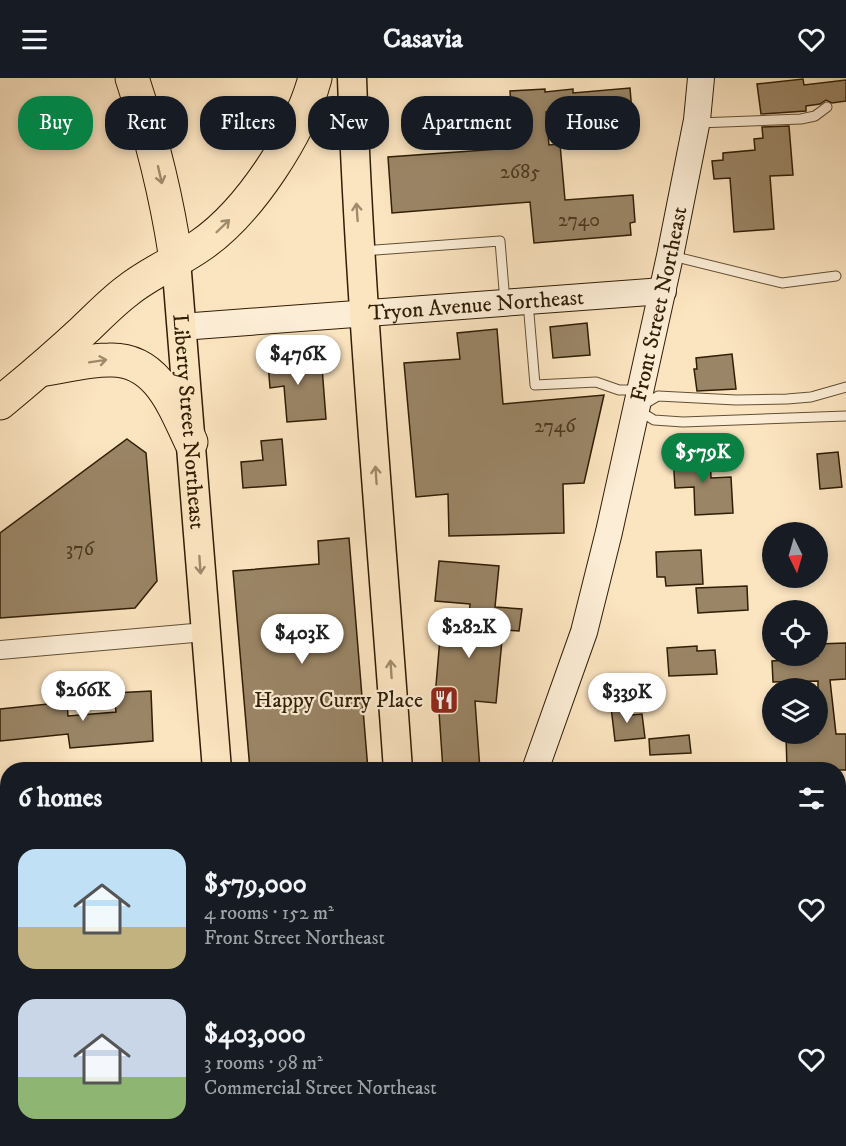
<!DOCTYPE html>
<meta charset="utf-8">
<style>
body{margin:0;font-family:"IM FELL DW Pica",serif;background:#242831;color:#f1f3f6;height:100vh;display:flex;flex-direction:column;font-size:22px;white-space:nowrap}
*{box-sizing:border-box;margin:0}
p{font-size:20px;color:#9ea1a6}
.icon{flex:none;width:33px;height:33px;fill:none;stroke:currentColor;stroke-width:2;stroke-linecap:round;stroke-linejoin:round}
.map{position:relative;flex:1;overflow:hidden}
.details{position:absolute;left:0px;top:684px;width:846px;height:384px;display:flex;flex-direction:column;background:#171b24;border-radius:24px 24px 0 0;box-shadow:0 3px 9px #0003}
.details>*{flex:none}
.hud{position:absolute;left:18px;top:18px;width:810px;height:54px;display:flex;gap:12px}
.needle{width:39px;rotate:175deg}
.controls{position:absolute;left:762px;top:444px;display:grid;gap:12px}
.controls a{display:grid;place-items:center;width:66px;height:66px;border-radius:50%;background:#171b24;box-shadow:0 3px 9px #0003;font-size:30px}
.price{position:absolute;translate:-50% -51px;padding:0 14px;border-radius:21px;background:#fff;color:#222;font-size:20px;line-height:39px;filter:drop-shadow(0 2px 3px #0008)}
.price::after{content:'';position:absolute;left:50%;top:36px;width:18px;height:14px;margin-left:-9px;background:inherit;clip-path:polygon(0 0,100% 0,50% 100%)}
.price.active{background:#0b8043;color:#fff}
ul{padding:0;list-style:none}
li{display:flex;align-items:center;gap:18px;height:150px;padding:0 18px}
li span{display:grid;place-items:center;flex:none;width:168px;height:120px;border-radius:18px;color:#555}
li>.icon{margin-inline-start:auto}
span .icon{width:72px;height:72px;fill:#fffc;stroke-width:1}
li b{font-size:26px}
h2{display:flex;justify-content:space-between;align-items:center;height:72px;padding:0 18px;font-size:26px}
.pill{padding:0 21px;border-radius:24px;background:#171b24;box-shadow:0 3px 9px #0003;font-size:21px;line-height:54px}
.pill.active{background:#0b8043;color:#fff}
header{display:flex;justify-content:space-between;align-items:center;height:78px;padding:0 18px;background:#171b24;font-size:27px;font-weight:700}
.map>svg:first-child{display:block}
</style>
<header><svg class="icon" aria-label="menu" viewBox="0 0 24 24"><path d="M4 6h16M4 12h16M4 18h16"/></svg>Casavia<svg class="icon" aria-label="heart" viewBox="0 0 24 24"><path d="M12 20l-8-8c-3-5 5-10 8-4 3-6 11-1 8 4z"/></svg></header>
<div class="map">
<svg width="846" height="1068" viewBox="0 0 846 1068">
<rect width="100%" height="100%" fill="#fbe4c0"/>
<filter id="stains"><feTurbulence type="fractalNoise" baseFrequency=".00333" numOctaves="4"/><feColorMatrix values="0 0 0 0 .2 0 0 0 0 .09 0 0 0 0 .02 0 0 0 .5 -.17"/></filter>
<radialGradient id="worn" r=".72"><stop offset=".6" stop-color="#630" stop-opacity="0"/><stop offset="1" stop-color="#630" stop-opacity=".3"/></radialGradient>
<g fill="#9a8566" stroke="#301e05" stroke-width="1.5">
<polygon points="803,1 804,7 846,2 846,23 832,25 826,22 820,26 806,28 806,33 761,36 757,6"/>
<polygon points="630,10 633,46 598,50 596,29 546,34 549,67 560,66 565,122 633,117 635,144 630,145 631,157 534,165 530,124 392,135 388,79 514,70 510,13 545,11 545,14 573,11 573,15"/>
<polygon points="789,48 793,97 770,98 774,151 734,154 730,100 714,101 712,83 723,82 723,75 755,72 754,61 763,60 762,49"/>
<polygon points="587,245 590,277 553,280 550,249"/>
<polygon points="497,251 503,326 604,317 584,405 563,406 564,455 449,458 448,416 416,419 404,285 460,281 457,255"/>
<polygon points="299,271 300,290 322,289 326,341 287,344 284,308 270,310 267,273"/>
<polygon points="732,276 736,311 697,313 694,291 697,291 696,280"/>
<polygon points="127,361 146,375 157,503 135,530 0,540 0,455"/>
<polygon points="282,361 286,407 243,410 241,384 263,382 261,363"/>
<polygon points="838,374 842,409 820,411 817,376"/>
<polygon points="710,375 711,400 731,399 733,435 695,437 694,409 675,410 673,377"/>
<polygon points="349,460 368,692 250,692 233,493 319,486 318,463"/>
<polygon points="701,472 703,506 666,508 665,499 657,499 656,474"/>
<polygon points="439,483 499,488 495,529 522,531 519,553 503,552 496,625 475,623 480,692 443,692 438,619 435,619 440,560 467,563 470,526 435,523"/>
<polygon points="747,508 748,532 698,535 696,510"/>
<polygon points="846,565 846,601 830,602 836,656 846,656 846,692 787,692 786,656 818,656 818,603 773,604 772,583 803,581 803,578 818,578 818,566"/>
<polygon points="697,568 697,573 715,572 717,596 669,598 667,570"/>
<polygon points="151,613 153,663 70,670 68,656 0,663 0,631 67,624 68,638 116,634 114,615"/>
<polygon points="630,627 631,637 642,636 645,660 615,663 611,629"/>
<polygon points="689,657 691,675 650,677 649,661"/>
</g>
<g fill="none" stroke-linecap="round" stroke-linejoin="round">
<g stroke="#635034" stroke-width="11">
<g id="lane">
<polyline points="698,45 801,41 815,38 827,29"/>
<polyline points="362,173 500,163 505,224"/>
<polyline points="672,178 782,205 836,198"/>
<polyline points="528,224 535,307 596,304 619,312 638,312"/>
<polyline points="846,309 811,319 787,321 736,322 658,318 636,331 654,342 683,344 846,338"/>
<polyline points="0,762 8,761"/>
<polyline points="73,1060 74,1068"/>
<polyline points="145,1068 181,1060"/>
</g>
</g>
<g stroke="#635034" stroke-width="20">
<g id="street">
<polyline points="0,572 205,554"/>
<polyline points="838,774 846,774"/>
<polyline points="376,1062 409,1068"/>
<polyline points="678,1068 680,1060"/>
</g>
</g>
<g stroke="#301e05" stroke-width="28">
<g id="secondary">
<path id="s1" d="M181,249L663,213"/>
<path id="s2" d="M535,692L584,554L609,454L670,178L697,42L701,0"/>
</g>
</g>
<g stroke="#301e05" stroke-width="31">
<g id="primary">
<path d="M352,0C360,231 382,461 398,692"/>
<path id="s3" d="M176,182L217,692"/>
<polyline points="276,1060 277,1068"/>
<polyline points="383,1068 386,1060"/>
</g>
</g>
<g stroke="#301e05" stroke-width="35">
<g id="highway">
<path d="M132,0C152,60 167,120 176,182"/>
<path d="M40,292C63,289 86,282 109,282C157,280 174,328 191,364"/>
<path d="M0,325C28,302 56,278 83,253C97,240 111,225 127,213C149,195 177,184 201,167C249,134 300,56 315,0"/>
</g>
</g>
<use href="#lane" stroke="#fcedd6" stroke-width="9"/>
<use href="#street" stroke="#fcedd6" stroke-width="18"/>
<use href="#secondary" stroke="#fcedd6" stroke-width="26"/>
<use href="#primary" stroke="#fbe4c0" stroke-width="28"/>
<use href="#highway" stroke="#fbe4c0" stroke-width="33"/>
</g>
<defs><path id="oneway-shaft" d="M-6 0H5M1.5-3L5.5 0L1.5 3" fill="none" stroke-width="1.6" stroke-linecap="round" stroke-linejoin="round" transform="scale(1.5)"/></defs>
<g stroke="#a08b6c">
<use href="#oneway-shaft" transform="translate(160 97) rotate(77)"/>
<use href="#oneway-shaft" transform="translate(357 134) rotate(-94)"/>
<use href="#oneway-shaft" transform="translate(223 148) rotate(-44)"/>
<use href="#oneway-shaft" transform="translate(98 283) rotate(-9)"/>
<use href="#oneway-shaft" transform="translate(376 397) rotate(-94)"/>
<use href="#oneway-shaft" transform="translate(200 487) rotate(86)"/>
<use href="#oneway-shaft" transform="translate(391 591) rotate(-94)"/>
</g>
<defs>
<g id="restaurant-square" transform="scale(1.5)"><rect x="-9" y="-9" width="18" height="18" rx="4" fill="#8f2418" stroke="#fcedd6"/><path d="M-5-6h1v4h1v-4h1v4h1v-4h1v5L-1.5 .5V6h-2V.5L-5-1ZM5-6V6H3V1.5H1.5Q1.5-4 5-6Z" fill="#fff"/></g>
</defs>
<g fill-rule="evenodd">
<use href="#restaurant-square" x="444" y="622"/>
</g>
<g text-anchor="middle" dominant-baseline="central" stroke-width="4.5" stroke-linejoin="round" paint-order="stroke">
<g font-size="20" fill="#4a381d">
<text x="520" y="94">2685</text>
<text x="579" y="142">2740</text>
<text x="555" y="348">2746</text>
<text x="80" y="471">376</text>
</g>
<g font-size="22" fill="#301e05" stroke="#fcedd6">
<text stroke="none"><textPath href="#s1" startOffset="296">Tryon Avenue Northeast</textPath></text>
<text stroke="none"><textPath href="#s2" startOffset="483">Front Street Northeast</textPath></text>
<text stroke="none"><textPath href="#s3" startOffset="162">Liberty Street Northeast</textPath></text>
</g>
<g font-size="22" fill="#301e05" stroke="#fcedd6" text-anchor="end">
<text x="423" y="622">Happy Curry Place</text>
</g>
</g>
<rect width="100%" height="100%" filter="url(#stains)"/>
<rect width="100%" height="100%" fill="url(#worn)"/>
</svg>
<div class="controls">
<a><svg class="needle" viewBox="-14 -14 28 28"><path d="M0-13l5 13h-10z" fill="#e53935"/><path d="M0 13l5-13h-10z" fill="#9ea1a6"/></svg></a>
<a><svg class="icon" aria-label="locate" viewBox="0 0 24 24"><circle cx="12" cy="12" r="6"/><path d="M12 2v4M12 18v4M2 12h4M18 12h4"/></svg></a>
<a><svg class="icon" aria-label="layers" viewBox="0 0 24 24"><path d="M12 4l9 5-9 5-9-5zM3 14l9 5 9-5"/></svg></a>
</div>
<b class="price" style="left:298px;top:308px">$476K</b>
<b class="price active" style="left:703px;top:406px">$579K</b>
<b class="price" style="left:469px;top:581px">$282K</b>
<b class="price" style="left:302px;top:587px">$403K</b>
<b class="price" style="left:83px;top:644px">$266K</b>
<b class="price" style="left:627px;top:646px">$339K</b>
<div class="hud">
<a class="pill active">Buy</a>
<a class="pill">Rent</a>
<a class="pill">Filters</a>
<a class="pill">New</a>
<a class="pill">Apartment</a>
<a class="pill">House</a>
</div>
<section class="details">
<h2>6 homes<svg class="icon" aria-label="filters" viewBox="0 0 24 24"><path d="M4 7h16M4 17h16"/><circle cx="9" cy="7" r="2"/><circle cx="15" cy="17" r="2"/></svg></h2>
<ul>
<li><span style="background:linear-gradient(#bfe0f5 65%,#c2b280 0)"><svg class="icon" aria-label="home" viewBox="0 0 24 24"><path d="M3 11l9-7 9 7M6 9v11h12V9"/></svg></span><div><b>$579,000</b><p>4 rooms · 152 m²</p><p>Front Street Northeast</p></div><svg class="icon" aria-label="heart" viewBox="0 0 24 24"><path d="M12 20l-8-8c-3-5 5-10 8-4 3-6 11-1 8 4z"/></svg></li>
<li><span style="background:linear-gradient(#c9d6e8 65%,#8fb573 0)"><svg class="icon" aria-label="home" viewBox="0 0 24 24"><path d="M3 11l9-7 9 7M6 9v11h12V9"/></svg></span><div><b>$403,000</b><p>3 rooms · 98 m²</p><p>Commercial Street Northeast</p></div><svg class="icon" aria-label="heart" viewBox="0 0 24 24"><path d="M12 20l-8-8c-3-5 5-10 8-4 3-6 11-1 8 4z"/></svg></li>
</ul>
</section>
</div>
